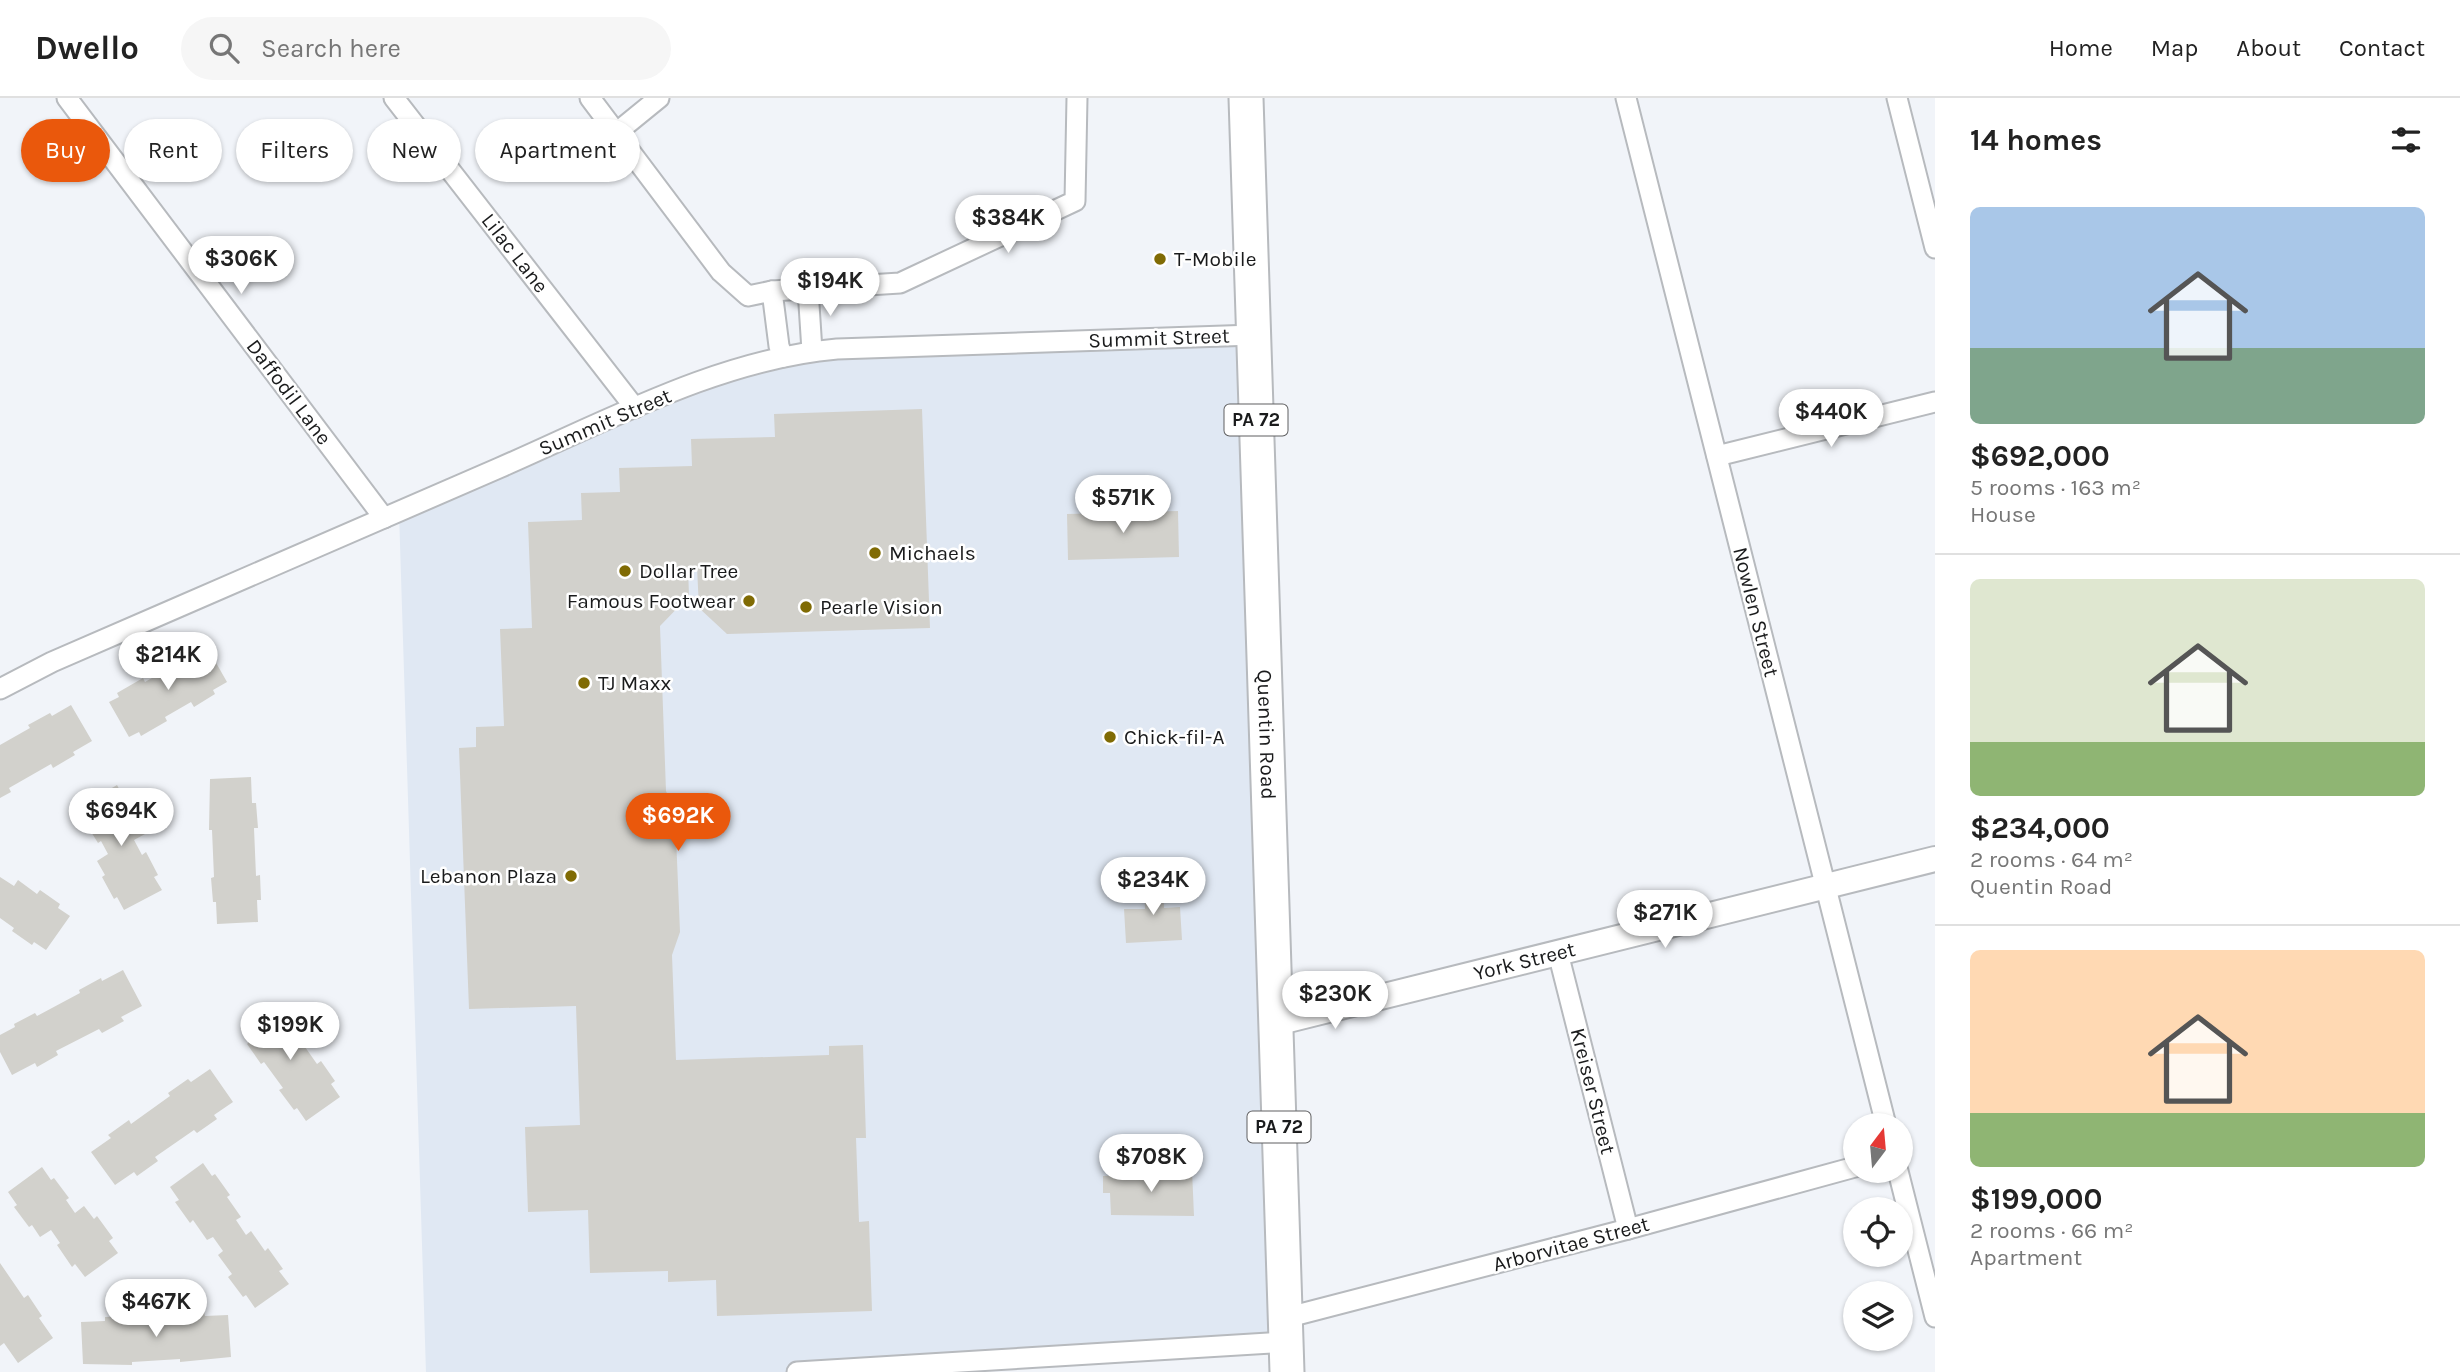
<!DOCTYPE html>
<meta charset="utf-8">
<style>
body{margin:0;font-family:Karla,sans-serif;background:#f6f6f6;color:#222;height:100vh;display:flex;flex-direction:column;font-size:26px;white-space:nowrap}
*{box-sizing:border-box;margin:0}
p{font-size:23px;color:#767676}
.icon{flex:none;width:38px;height:38px;fill:none;stroke:currentColor;stroke-width:2;stroke-linecap:round;stroke-linejoin:round}
.map{position:relative;flex:1;overflow:hidden}
.drawer{display:flex;flex-direction:column;background:#fff;width:525px}
.drawer>*{flex:none}
.banner{position:absolute;left:21px;top:21px;width:665px;height:63px;display:flex;gap:14px}
.needle{width:46px;rotate:16deg}
.fabs{position:absolute;left:1843px;top:1015px;display:grid;gap:14px}
.fabs a{display:grid;place-items:center;width:70px;height:70px;border-radius:50%;background:#fff;box-shadow:0 2px 5px #0004;font-size:35px}
.price{position:absolute;translate:-50% -60px;padding:0 16px;border-radius:24px;background:#fff;color:#222;font-size:23px;line-height:46px;filter:drop-shadow(0 2px 4px #0008)}
.price::after{content:'';position:absolute;left:50%;top:42px;width:21px;height:16px;margin-left:-10px;background:inherit;clip-path:polygon(0 0,100% 0,50% 100%)}
.price.selected{background:#ea580c;color:#fff}
ul{padding:0;list-style:none}
li{display:grid;align-content:center;gap:14px;height:371px;padding:0 35px}
li+li{border-top:2px solid #e0e0e0}
li span{display:grid;place-items:center;height:217px;border-radius:10px;color:#555}
li>.icon{margin-inline-start:auto}
span .icon{width:126px;height:126px;fill:#fffc;stroke-width:1}
li b{font-size:30px}
h2{display:flex;justify-content:space-between;align-items:center;height:84px;padding:0 35px;font-size:30px}
.pill{padding:0 24px;border-radius:32px;background:#fff;box-shadow:0 2px 5px #0004;font-size:24px;line-height:63px}
.pill.selected{background:#ea580c;color:#fff}
header{display:flex;align-items:center;gap:42px;box-sizing:border-box;height:98px;padding:0 35px;background:#fff;border-bottom:2px solid #e0e0e0}
header strong{font-size:33px}
nav{display:flex;gap:38px;margin-inline-start:auto;font-size:24px}
.search{width:490px;height:63px;background:#f6f6f6;display:flex;align-items:center;gap:18px;box-sizing:border-box;padding:0 24px;border-radius:38px;color:#767676;font-size:26px}
main{display:flex;flex:1;min-height:0}
.map>svg:first-child{display:block}
</style>
<header>
<strong>Dwello</strong>
<div class="search"><svg class="icon" aria-label="search" viewBox="0 0 24 24"><circle cx="10" cy="10" r="6"/><path d="M15 15l6 6"/></svg>Search here</div>
<nav><a>Home</a><a>Map</a><a>About</a><a>Contact</a></nav>
</header>
<main>
<div class="map">
<svg width="1935" height="1274" viewBox="0 0 1935 1274">
<rect width="100%" height="100%" fill="#f1f4f9"/>
<polygon fill="#e0e8f3" points="1254,237 1286,1244 797,1274 426,1274 399,414 769,261"/>
<g fill="#d2d1cc">
<polygon points="922,311 930,530 727,536 699,510 697,469 688,469 689,498 660,528 666,693 675,715 676,738 680,834 672,857 676,962 829,957 829,948 863,947 866,1040 856,1040 859,1124 869,1123 872,1213 717,1218 716,1182 668,1184 668,1173 590,1175 588,1112 528,1114 525,1029 580,1027 576,908 469,911 459,650 476,649 476,629 504,628 500,531 532,530 528,424 582,422 581,395 620,394 619,370 692,368 691,341 775,339 774,316"/>
<polygon points="1178,413 1179,459 1068,462 1067,416"/>
<polygon points="207,549 227,584 213,592 215,596 194,609 191,604 165,619 167,623 141,638 139,634 129,639 109,604 119,599 117,595 143,580 145,584 171,569 170,566 191,553 193,557"/>
<polygon points="71,607 92,643 73,654 75,657 53,670 51,666 9,690 11,694 0,700 0,647 30,630 28,627 50,615 52,618"/>
<polygon points="251,679 252,705 256,705 258,730 254,730 256,778 260,777 261,802 257,802 258,824 217,826 216,804 213,804 211,780 214,779 212,732 209,732 210,681"/>
<polygon points="117,687 125,702 128,700 141,721 137,723 145,736 134,742 142,757 146,754 158,777 154,779 162,792 124,812 117,799 114,801 102,779 105,777 97,763 108,756 101,743 98,745 85,724 89,722 81,708"/>
<polygon points="1163,778 1164,810 1180,809 1182,842 1126,845 1124,811 1145,811 1144,779"/>
<polygon points="0,779 14,788 18,782 37,796 40,792 60,806 58,810 70,818 46,852 34,844 32,847 12,833 14,830 0,820"/>
<polygon points="123,872 142,908 121,919 124,923 102,935 99,931 56,953 58,957 37,969 35,965 12,977 0,954 0,937 15,929 14,926 35,915 37,918 80,895 79,892 101,880 102,883"/>
<polygon points="274,906 284,919 288,917 302,936 298,939 317,966 321,963 335,983 331,986 340,999 306,1023 297,1010 294,1012 279,992 283,990 264,964 261,966 247,946 250,943 240,930"/>
<polygon points="210,971 233,1004 214,1017 217,1021 197,1035 194,1032 155,1059 158,1063 137,1078 134,1074 115,1087 91,1054 111,1040 108,1037 129,1022 131,1026 170,998 168,995 188,981 191,984"/>
<polygon points="203,1065 212,1078 215,1076 230,1097 227,1099 241,1119 236,1122 246,1137 251,1133 265,1153 268,1150 283,1171 279,1173 289,1186 255,1210 246,1197 243,1199 228,1179 232,1176 218,1157 223,1153 213,1139 207,1142 193,1122 190,1125 175,1104 179,1102 170,1089"/>
<polygon points="42,1069 51,1082 54,1080 69,1100 66,1102 75,1115 84,1108 94,1121 97,1118 113,1140 109,1143 118,1155 85,1179 75,1166 72,1169 57,1147 60,1145 51,1132 40,1139 32,1127 29,1129 14,1109 17,1107 8,1094"/>
<polygon points="1192,1072 1194,1118 1111,1117 1110,1095 1103,1095 1103,1078"/>
<polygon points="0,1165 24,1200 28,1197 42,1218 39,1220 53,1240 18,1265 4,1245 0,1248"/>
<polygon points="204,1214 205,1218 228,1217 231,1259 180,1264 180,1261 132,1264 132,1267 83,1266 81,1224 105,1223 105,1219 129,1218 130,1222 178,1220 178,1216"/>
</g>
<g fill="none" stroke-linecap="round" stroke-linejoin="round">
<g stroke="#b7babe" stroke-width="23">
<g id="minor">
<polyline points="67,0 384,420"/>
<polyline points="394,0 635,310"/>
<polyline points="590,0 721,174 748,198 772,193 900,185 1075,103 1077,0"/>
<polyline points="1626,0 1886,1027"/>
<polyline points="1897,0 1935,150"/>
<polyline points="616,35 659,0"/>
<polyline points="808,191 812,253"/>
<polyline points="772,193 779,248 783,259"/>
<polyline points="1717,358 1935,304"/>
<path d="M0,591L52,564C201,499 351,435 499,370C607,323 720,261 837,251L1254,237"/>
<polyline points="1558,855 1628,1131"/>
<polyline points="1898,1073 1935,1219"/>
<polyline points="1285,1220 1628,1131 1855,1069"/>
<polyline points="797,1274 1286,1244"/>
</g>
</g>
<g stroke="#b7babe" stroke-width="28">
<g id="tertiary">
<path id="s1" d="M1276,925L1935,761"/>
</g>
</g>
<g stroke="#b7babe" stroke-width="37">
<g id="trunk">
<path id="s2" d="M1246,0L1287,1274"/>
</g>
</g>
<use href="#minor" stroke="#fff" stroke-width="19"/>
<use href="#tertiary" stroke="#fff" stroke-width="24"/>
<use href="#trunk" stroke="#fff" stroke-width="33"/>
</g>
<g fill="#806b04" stroke="#fff" stroke-width="2.5">
<circle cx="1160" cy="161" r="7"/>
<circle cx="875" cy="455" r="7"/>
<circle cx="625" cy="473" r="7"/>
<circle cx="749" cy="503" r="7"/>
<circle cx="806" cy="509" r="7"/>
<circle cx="584" cy="585" r="7"/>
<circle cx="1110" cy="639" r="7"/>
<circle cx="571" cy="778" r="7"/>
</g>
<g text-anchor="middle" dominant-baseline="central" stroke-width="5" stroke-linejoin="round" paint-order="stroke">
<g fill="#fff" stroke="#5f5f60" stroke-width="2">
<rect x="1224.5" y="306.5" width="63" height="31" rx="5"/>
<rect x="1247.5" y="1013.5" width="63" height="31" rx="5"/>
</g>
<g font-size="19" font-weight="bold" fill="#1a1b1c">
<text x="1256" y="322">PA 72</text>
<text x="1279" y="1029">PA 72</text>
</g>
<g font-size="21" fill="#1a1b1c" stroke="#fff">
<text transform="translate(515 155) rotate(52)">Lilac Lane</text>
<text transform="translate(1159 240) rotate(-2)">Summit Street</text>
<text transform="translate(289 294) rotate(53)">Daffodil Lane</text>
<text transform="translate(605 324) rotate(-23)">Summit Street</text>
<text transform="translate(1756 514) rotate(76)">Nowlen Street</text>
<text stroke="none"><textPath href="#s2" startOffset="637">Quentin Road</textPath></text>
<text stroke="none"><textPath href="#s1" startOffset="256">York Street</textPath></text>
<text transform="translate(1593 993) rotate(76)">Kreiser Street</text>
<text transform="translate(1571 1146) rotate(-15)">Arborvitae Street</text>
</g>
<g font-size="21" fill="#1a1b1c" stroke="#fff" text-anchor="start">
<text x="1174" y="161">T-Mobile</text>
<text x="889" y="455">Michaels</text>
<text x="639" y="473">Dollar Tree</text>
<text x="735" y="503" text-anchor="end">Famous Footwear</text>
<text x="820" y="509">Pearle Vision</text>
<text x="598" y="585">TJ Maxx</text>
<text x="1124" y="639">Chick-fil-A</text>
<text x="557" y="778" text-anchor="end">Lebanon Plaza</text>
</g>
</g>
</svg>
<div class="fabs">
<a><svg class="needle" viewBox="-14 -14 28 28"><path d="M0-13l5 13h-10z" fill="#e53935"/><path d="M0 13l5-13h-10z" fill="#767676"/></svg></a>
<a><svg class="icon" aria-label="locate" viewBox="0 0 24 24"><circle cx="12" cy="12" r="6"/><path d="M12 2v4M12 18v4M2 12h4M18 12h4"/></svg></a>
<a><svg class="icon" aria-label="layers" viewBox="0 0 24 24"><path d="M12 4l9 5-9 5-9-5zM3 14l9 5 9-5"/></svg></a>
</div>
<b class="price" style="left:1008px;top:157px">$384K</b>
<b class="price" style="left:241px;top:198px">$306K</b>
<b class="price" style="left:830px;top:220px">$194K</b>
<b class="price" style="left:1831px;top:351px">$440K</b>
<b class="price" style="left:1123px;top:437px">$571K</b>
<b class="price" style="left:168px;top:594px">$214K</b>
<b class="price" style="left:121px;top:750px">$694K</b>
<b class="price selected" style="left:678px;top:755px">$692K</b>
<b class="price" style="left:1153px;top:819px">$234K</b>
<b class="price" style="left:1665px;top:852px">$271K</b>
<b class="price" style="left:1335px;top:933px">$230K</b>
<b class="price" style="left:290px;top:964px">$199K</b>
<b class="price" style="left:1151px;top:1096px">$708K</b>
<b class="price" style="left:156px;top:1241px">$467K</b>
<div class="banner">
<a class="pill selected">Buy</a>
<a class="pill">Rent</a>
<a class="pill">Filters</a>
<a class="pill">New</a>
<a class="pill">Apartment</a>
</div>
</div>
<section class="drawer">
<h2>14 homes<svg class="icon" aria-label="filters" viewBox="0 0 24 24"><path d="M4 7h16M4 17h16"/><circle cx="9" cy="7" r="2"/><circle cx="15" cy="17" r="2"/></svg></h2>
<ul>
<li><span style="background:linear-gradient(#a9c7e8 65%,#7fa58c 0)"><svg class="icon" aria-label="home" viewBox="0 0 24 24"><path d="M3 11l9-7 9 7M6 9v11h12V9"/></svg></span><div><b>$692,000</b><p>5 rooms · 163 m²</p><p>House</p></div></li>
<li><span style="background:linear-gradient(#dfe7d0 75%,#8fb573 0)"><svg class="icon" aria-label="home" viewBox="0 0 24 24"><path d="M3 11l9-7 9 7M6 9v11h12V9"/></svg></span><div><b>$234,000</b><p>2 rooms · 64 m²</p><p>Quentin Road</p></div></li>
<li><span style="background:linear-gradient(#ffd9b3 75%,#8fb573 0)"><svg class="icon" aria-label="home" viewBox="0 0 24 24"><path d="M3 11l9-7 9 7M6 9v11h12V9"/></svg></span><div><b>$199,000</b><p>2 rooms · 66 m²</p><p>Apartment</p></div></li>
</ul>
</section>
</main>
